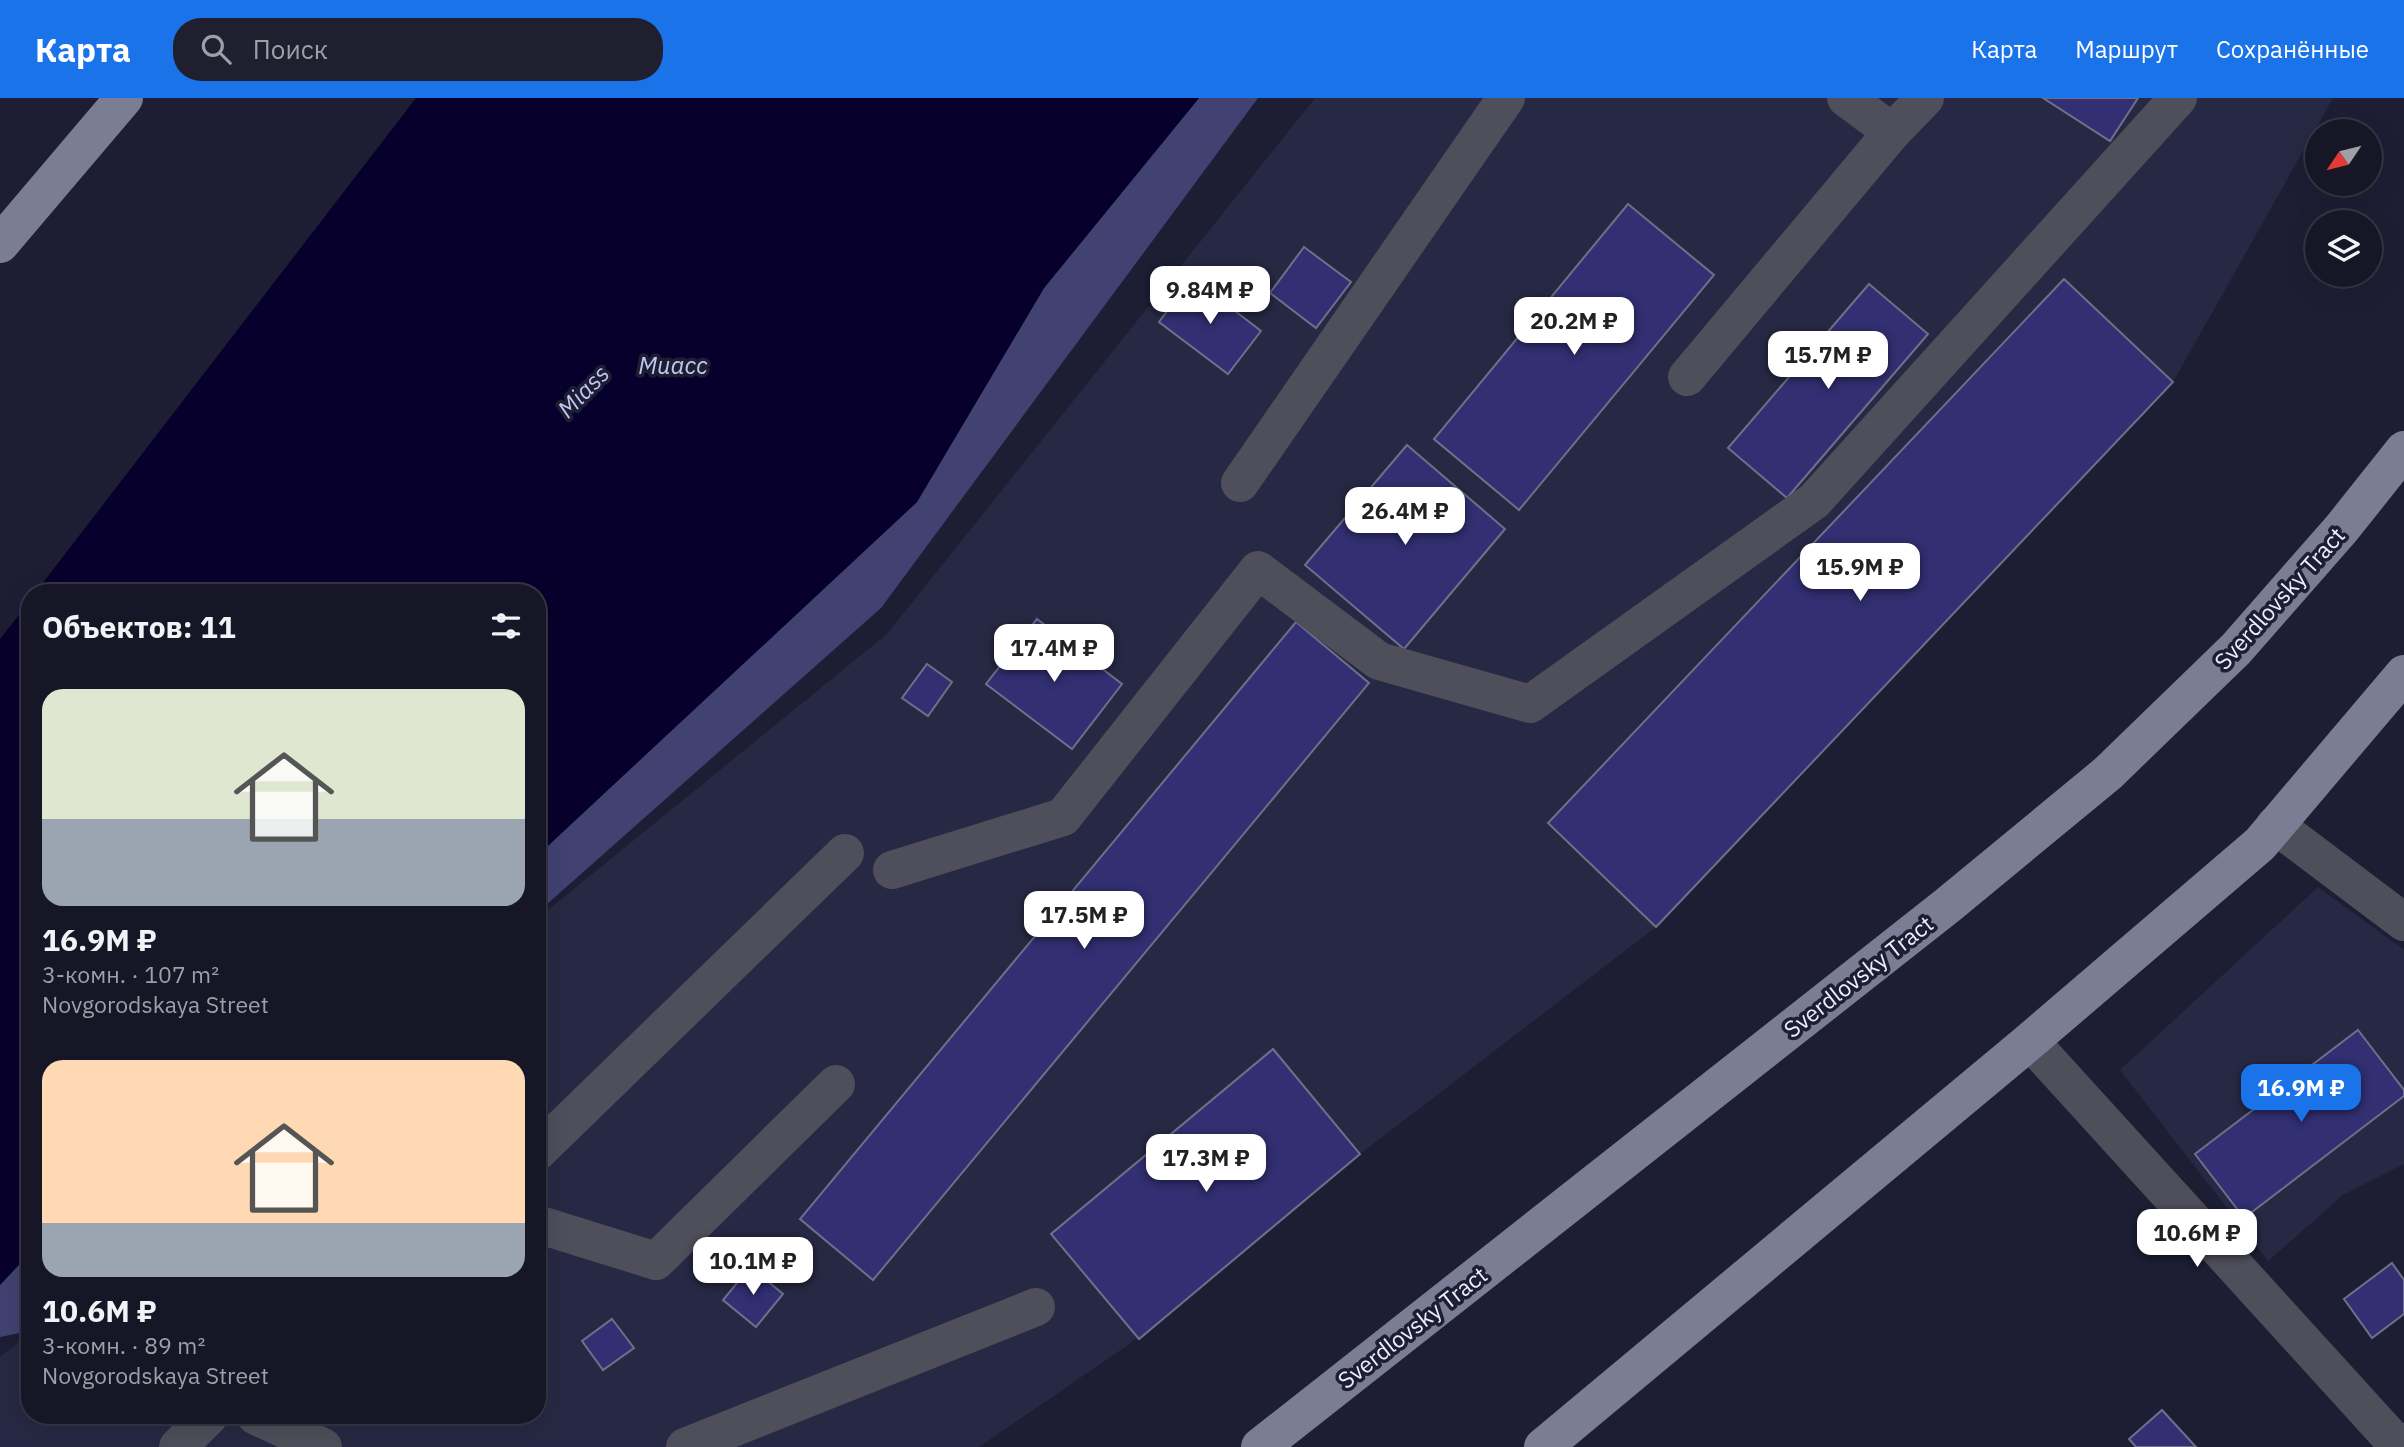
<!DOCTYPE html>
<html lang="ru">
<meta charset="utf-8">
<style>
body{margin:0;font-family:"IBM Plex Sans",sans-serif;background:#1f1f2f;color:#f1f3f6;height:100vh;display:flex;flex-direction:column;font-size:26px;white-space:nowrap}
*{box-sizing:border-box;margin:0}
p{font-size:23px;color:#9e9fa7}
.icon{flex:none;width:38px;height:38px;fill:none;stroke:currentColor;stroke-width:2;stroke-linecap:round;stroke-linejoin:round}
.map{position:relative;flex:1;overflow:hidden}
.side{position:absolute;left:21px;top:486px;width:525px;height:840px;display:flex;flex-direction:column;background:#161627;border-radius:28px;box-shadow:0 7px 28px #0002,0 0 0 2px #353544}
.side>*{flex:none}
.needle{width:46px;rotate:235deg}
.buttons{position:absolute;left:2305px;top:21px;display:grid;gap:14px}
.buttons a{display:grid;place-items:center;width:77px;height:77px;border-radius:50%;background:#161627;box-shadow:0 7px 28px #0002,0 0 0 2px #353544;font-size:35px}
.price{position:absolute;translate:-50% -60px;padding:0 16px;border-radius:14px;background:#fff;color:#222;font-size:23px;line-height:46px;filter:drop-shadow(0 2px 4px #0008)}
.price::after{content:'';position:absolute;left:50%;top:42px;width:21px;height:16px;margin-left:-10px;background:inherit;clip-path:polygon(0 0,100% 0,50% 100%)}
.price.current{background:#1a73e8;color:#fff}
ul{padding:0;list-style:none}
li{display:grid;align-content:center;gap:14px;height:371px;padding:0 21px}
li span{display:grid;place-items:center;height:217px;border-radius:21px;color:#555}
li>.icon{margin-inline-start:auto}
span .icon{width:126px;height:126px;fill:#fffc;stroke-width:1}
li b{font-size:30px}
h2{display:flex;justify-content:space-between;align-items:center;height:84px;padding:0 21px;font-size:30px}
header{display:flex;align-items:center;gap:42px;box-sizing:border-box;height:98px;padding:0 35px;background:#1a73e8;color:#fff}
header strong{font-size:33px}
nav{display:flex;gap:38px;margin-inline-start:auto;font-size:24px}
.search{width:490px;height:63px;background:#1f1f2f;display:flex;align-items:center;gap:18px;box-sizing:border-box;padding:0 24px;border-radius:28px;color:#9e9fa7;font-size:26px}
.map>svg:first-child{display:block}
</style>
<header>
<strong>Карта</strong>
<div class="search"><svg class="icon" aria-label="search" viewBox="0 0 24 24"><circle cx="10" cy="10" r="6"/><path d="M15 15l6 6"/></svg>Поиск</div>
<nav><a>Карта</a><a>Маршрут</a><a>Сохранённые</a></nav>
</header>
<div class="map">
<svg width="2404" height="1349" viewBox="0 0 2404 1349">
<rect width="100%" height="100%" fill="#1d1e34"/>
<g fill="#272843">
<polygon points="1315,0 2333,0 2173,284 1656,829 1360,1056 1128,1247 979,1349 0,1349 0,1259 30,1235 30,1318 537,1318 537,821 887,536"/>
<polygon points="2318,789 2404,852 2404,1066 2343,1097 2268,1163 2120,972"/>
</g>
<g fill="#414272">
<polygon points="1199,0 1258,0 881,510 537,815 537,758 917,404 1044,190"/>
<polygon points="30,1155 30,1233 0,1239 0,1187"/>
</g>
<g fill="#08002c">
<polygon points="416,0 1199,0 1044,190 917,404 537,758 537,495 35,495"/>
<polygon points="30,503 30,1155 0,1187 0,541"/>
</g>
<g fill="#322f72" stroke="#6e708a" stroke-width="2">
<polygon points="2043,0 2138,0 2110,43"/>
<polygon points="1628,106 1714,177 1519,412 1434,341"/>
<polygon points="1304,149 1351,184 1316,230 1270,195"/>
<polygon points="1192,180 1261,233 1228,276 1159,224"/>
<polygon points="2064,181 2173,284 1656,829 1548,725"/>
<polygon points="1869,186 1928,236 1787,400 1728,350"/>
<polygon points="1407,347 1505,431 1404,551 1305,467"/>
<polygon points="1037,521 1122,586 1072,651 986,586"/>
<polygon points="1296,524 1369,585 873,1182 800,1121"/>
<polygon points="927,566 952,584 928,618 902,600"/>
<polygon points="2358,932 2404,992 2404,998 2244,1120 2195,1056"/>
<polygon points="1273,951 1360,1056 1139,1241 1051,1136"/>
<polygon points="2392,1165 2404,1182 2404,1216 2372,1240 2344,1201"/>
<polygon points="750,1169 783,1196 756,1229 723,1202"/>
<polygon points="612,1221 634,1250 603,1272 582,1243"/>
<polygon points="2162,1312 2196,1349 2136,1349 2129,1341"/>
</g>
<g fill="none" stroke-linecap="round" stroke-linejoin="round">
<g stroke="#4e4f5a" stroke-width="38">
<polyline points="1846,0 1892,34"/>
<polyline points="1687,279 1892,34 1925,0"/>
<polyline points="1240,385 1506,0"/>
<polyline points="2275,727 2404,824"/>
<polyline points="892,772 1063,719 1258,472 1379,563 1530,606 1814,403 2178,0"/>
<polyline points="2030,943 2391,1340 2404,1346"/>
<polyline points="537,1054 845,755"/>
<polyline points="537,1126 656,1163 836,986"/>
<polyline points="256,1318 323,1349"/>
<polyline points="178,1349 209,1318"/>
<polyline points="685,1349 1036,1209"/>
</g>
<g stroke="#7b7d94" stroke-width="38">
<polyline points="0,146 124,0"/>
<polyline points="1260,1349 1948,807 2108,675 2236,551 2342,430 2404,352"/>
<polyline points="1543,1349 2030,943 2260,746 2404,576"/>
</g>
</g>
<g text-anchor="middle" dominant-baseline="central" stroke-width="7" stroke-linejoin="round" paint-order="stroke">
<g font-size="23" fill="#edeefd" stroke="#1d1e34">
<text transform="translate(2279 500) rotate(-48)">Sverdlovsky Tract</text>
<text transform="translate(1858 878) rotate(-38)">Sverdlovsky Tract</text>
<text transform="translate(1412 1229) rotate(-38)">Sverdlovsky Tract</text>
</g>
<g font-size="24" font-style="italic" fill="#c3c7ef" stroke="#1d1e34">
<text x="673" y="267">Миасс</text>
<text transform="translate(583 293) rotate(-46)">Miass</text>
</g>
</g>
</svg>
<div class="buttons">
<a><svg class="needle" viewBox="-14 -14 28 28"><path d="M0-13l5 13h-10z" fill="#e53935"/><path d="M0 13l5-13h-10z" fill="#9e9fa7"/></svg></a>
<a><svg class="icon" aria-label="layers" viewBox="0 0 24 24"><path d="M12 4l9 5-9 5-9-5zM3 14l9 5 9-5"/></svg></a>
</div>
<b class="price" style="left:1210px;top:228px">9.84M ₽</b>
<b class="price" style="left:1574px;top:259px">20.2M ₽</b>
<b class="price" style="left:1828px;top:293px">15.7M ₽</b>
<b class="price" style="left:1405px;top:449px">26.4M ₽</b>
<b class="price" style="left:1860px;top:505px">15.9M ₽</b>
<b class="price" style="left:1054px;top:586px">17.4M ₽</b>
<b class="price" style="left:1084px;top:853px">17.5M ₽</b>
<b class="price current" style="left:2301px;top:1026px">16.9M ₽</b>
<b class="price" style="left:1206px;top:1096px">17.3M ₽</b>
<b class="price" style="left:2197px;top:1171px">10.6M ₽</b>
<b class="price" style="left:753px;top:1199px">10.1M ₽</b>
<section class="side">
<h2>Объектов: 11<svg class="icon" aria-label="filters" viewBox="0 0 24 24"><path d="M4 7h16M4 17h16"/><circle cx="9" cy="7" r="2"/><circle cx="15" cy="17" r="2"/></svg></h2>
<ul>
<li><span style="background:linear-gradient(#dfe7d0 60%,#9aa5b1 0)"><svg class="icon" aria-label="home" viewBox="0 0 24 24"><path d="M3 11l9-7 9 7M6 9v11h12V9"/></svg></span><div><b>16.9M ₽</b><p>3-комн. · 107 m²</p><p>Novgorodskaya Street</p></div></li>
<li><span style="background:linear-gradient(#ffd9b3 75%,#9aa5b1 0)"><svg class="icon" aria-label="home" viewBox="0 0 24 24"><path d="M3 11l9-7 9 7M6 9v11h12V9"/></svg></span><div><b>10.6M ₽</b><p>3-комн. · 89 m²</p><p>Novgorodskaya Street</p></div></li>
</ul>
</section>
</div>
